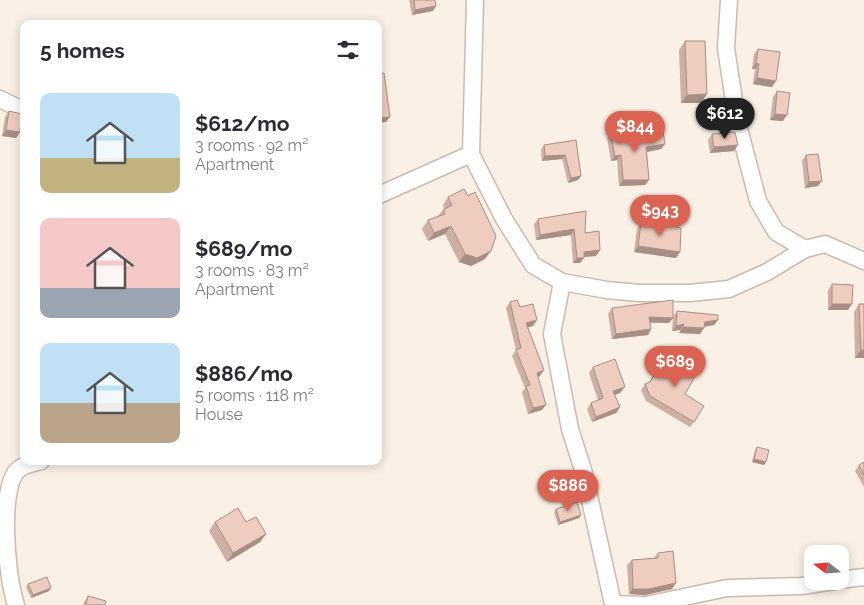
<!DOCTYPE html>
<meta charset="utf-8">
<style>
body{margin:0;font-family:Raleway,sans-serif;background:#f7f7f7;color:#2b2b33;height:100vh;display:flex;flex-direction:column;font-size:19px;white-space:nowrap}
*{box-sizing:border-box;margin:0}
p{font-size:16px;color:#7c7c81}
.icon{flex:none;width:28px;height:28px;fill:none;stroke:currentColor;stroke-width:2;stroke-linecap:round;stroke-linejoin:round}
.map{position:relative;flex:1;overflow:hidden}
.details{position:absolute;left:20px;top:20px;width:362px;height:445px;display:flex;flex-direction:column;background:#fff;border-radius:10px;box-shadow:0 2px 12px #0003}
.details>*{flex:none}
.needle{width:32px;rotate:287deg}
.buttons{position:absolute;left:804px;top:545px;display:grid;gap:10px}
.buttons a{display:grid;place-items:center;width:45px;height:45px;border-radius:10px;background:#fff;box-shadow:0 2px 12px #0003;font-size:25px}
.price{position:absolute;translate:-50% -42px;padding:0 11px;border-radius:18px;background:#db6353;color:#fff;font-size:16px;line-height:32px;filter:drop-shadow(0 1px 2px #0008)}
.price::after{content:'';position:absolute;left:50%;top:30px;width:15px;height:11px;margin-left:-8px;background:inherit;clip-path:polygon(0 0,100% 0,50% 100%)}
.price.active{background:#222;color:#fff}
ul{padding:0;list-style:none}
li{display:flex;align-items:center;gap:15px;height:125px;padding:0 20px}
li span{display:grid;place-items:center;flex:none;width:140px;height:100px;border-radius:10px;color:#555}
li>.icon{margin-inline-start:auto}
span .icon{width:60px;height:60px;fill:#fffc;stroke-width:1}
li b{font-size:21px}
h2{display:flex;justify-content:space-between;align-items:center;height:60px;padding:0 20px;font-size:21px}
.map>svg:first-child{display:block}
</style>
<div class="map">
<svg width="864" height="605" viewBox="0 0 864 605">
<rect width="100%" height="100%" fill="#faf0e5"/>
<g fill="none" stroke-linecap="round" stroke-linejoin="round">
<g stroke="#cdb9af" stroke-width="19">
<g id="street">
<polyline points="475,0 471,154 504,219 533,265 562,282 607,290 639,293 690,293 729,289 767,272 805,249"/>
<polyline points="729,0 726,48 737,121 758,201 776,232 805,249 825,244 864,261"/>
<polyline points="0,99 24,111"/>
<polyline points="379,195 471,154"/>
<polyline points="562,282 552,334 570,429 584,473 613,604 646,605"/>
<polyline points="840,580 864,577"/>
<path d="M16,605C7,576 0,502 14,475C19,465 31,464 41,461"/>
<polyline points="646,605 727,588 801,586 835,581"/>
</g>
</g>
<use href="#street" stroke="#fff" stroke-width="16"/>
</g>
<g fill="#cdafa4">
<polygon points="409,0 435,0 433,11 412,15"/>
<polygon points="685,41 707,94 701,103 681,103 679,50"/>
<polygon points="758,49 772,87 753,84 755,69 752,69 754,54"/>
<polygon points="777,91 783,121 770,120 773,97"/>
<polygon points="9,111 20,132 16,138 2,136 5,117"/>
<polygon points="610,133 623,138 665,144 661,149 647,152 649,180 645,185 619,186 617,160 611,161 607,138"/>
<polygon points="712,134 734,151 710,153 708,140"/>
<polygon points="576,140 581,176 578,180 568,183 562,159 542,161 541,150 544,145"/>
<polygon points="806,155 818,186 805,188 802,161"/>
<polygon points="448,197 485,259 471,266 459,262 445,234 428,241 422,229 428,220 438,216 443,210 444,209 443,205"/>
<polygon points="538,219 585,233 596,256 584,257 580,263 573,263 571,235 536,240 534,224"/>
<polygon points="641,223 676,258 634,252 637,229"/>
<polygon points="832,284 848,310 828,310 828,290"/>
<polygon points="510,302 520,307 533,326 528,327 540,376 538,377 542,410 528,414 522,392 525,388 512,356 516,350 506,308"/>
<polygon points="859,304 864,304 864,358 855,358 854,312"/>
<polygon points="612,308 673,318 669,323 650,323 651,329 648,335 612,339 608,314"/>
<polygon points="677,311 718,320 714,325 704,327 700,334 679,333 680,330 672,331 673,317"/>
<polygon points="667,354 685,394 694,422 690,427 646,401 641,390 645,384 649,382"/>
<polygon points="593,367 620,393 614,395 620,407 616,413 592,422 587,409 591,403 598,400 589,373"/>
<polygon points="757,447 764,465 752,462 755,450"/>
<polygon points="864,462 864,487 855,471 859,465"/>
<polygon points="556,509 581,515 579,518 558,525 554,512"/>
<polygon points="215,522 246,522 266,534 260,542 227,562 209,531"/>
<polygon points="658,553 672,589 645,595 629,594 627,565 632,560 654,558"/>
<polygon points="28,584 49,591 31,598 26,587"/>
<polygon points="88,596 105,605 83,605 84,602"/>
</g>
<g fill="#a78f86">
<polygon points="436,6 433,11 412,15 415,10"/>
<polygon points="756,63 759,64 755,69 752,69"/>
<polygon points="757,78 776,81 772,87 753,84"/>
<polygon points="707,94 701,103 681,103 687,95"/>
<polygon points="775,114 787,115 783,121 770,120"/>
<polygon points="390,117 386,122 379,123 379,118"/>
<polygon points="6,130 20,132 16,138 2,136"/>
<polygon points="665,144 661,149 642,153 646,147"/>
<polygon points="738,145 734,151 710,153 714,147"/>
<polygon points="565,155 562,159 542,161 545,156"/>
<polygon points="621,155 617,160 611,161 615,156"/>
<polygon points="581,176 578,180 568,183 571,178"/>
<polygon points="623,180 649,180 645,185 619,186"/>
<polygon points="822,181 818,186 805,188 809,182"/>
<polygon points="451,226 445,234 428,241 434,233"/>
<polygon points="574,229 571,235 536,240 540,235"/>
<polygon points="638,246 680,252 676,258 634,252"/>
<polygon points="600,250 596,256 581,257 584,252"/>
<polygon points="491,251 485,259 471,266 459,262 465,254"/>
<polygon points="577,258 584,258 580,263 573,263"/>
<polygon points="832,304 852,304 848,310 828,310"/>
<polygon points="649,317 673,318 669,323 646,322"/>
<polygon points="537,320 533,326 522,329 526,323"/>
<polygon points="718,320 714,325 700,327 705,322"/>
<polygon points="684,324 680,330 672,331 676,326"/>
<polygon points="683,327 704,328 700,334 679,333"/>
<polygon points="651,329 648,335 612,339 616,334"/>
<polygon points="861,350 864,350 864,358 855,358"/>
<polygon points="544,370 540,376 533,379 537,373"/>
<polygon points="625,387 620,393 609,397 613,391"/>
<polygon points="546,405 542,410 528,414 533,408"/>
<polygon points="620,407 616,413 592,422 596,417"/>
<polygon points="754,459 766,462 764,465 752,462"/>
<polygon points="581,515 579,518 558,525 560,522"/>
<polygon points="266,534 260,542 227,562 233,553"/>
<polygon points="676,583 672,589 645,595 629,594 633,589"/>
<polygon points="51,588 49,591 31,598 33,595"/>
</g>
<g fill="#eeccbf" stroke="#a78f86">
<polygon points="414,0 435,0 436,6 415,10"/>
<polygon points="685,41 705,41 707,94 687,95"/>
<polygon points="758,49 780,52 776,81 757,78 759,64 756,63"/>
<polygon points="384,73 390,117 379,118 379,74"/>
<polygon points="777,91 790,93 787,115 775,114"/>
<polygon points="9,111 22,114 20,132 6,130"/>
<polygon points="622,131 623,138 663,131 665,144 646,147 649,180 623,180 621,155 615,156 610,133"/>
<polygon points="735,132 738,145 714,147 712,134"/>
<polygon points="576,140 581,176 571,178 565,155 545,156 544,145"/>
<polygon points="818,154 822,181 809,182 806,155"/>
<polygon points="464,189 468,196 475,192 496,236 491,251 477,258 465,254 451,226 434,233 428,220 445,214 443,210 452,205 448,197"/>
<polygon points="586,211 585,233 599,231 600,250 584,252 584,258 577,258 574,229 540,235 538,219"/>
<polygon points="641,223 679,227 681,229 680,252 638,246"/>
<polygon points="832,284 853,285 852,304 832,304"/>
<polygon points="517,300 520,307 533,304 537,320 526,323 544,370 537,373 546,405 533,408 526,386 530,385 516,350 521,348 510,302"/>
<polygon points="673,300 673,318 649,317 651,329 616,334 612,308"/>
<polygon points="859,304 864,304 864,350 861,350"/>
<polygon points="677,311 718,315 718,320 705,322 704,328 683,327 684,324 676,326"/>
<polygon points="667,354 698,371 685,394 704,406 694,422 650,396 645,384 650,382"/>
<polygon points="615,359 625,387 613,391 620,407 596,417 591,403 603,398 593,367"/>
<polygon points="757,447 769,450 766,462 754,459"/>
<polygon points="864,462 864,475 859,465"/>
<polygon points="577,502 581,515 560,522 556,509"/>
<polygon points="238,508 246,522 256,517 266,534 233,553 215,522"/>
<polygon points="673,551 676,583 649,589 633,589 632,560 658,558 658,553"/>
<polygon points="47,577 51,588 33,595 28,584"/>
<polygon points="88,596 106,601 105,605 86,605"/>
</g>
</svg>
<div class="buttons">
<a><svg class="needle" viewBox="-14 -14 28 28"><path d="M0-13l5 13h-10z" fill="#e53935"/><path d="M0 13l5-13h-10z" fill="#7c7c81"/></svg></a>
</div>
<b class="price active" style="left:725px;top:140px">$612</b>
<b class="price" style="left:635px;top:153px">$844</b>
<b class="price" style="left:660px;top:237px">$943</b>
<b class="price" style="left:675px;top:388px">$689</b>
<b class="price" style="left:568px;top:512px">$886</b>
<section class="details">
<h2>5 homes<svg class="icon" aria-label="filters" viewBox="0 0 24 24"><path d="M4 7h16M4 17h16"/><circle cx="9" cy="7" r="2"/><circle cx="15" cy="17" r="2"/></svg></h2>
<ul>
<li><span style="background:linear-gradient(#bfe0f5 65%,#c2b280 0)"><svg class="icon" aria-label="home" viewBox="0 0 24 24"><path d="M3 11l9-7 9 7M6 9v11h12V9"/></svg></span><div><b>$612/mo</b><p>3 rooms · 92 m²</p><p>Apartment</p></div></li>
<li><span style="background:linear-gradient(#f6c9c9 70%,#9aa5b1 0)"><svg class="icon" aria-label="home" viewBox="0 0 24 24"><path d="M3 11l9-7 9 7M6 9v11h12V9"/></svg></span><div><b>$689/mo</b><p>3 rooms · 83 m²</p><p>Apartment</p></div></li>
<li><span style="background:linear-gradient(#bfe0f5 60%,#b9a48a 0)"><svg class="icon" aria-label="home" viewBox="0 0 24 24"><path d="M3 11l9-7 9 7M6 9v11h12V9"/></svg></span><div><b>$886/mo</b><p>5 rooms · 118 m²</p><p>House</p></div></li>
</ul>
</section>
</div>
